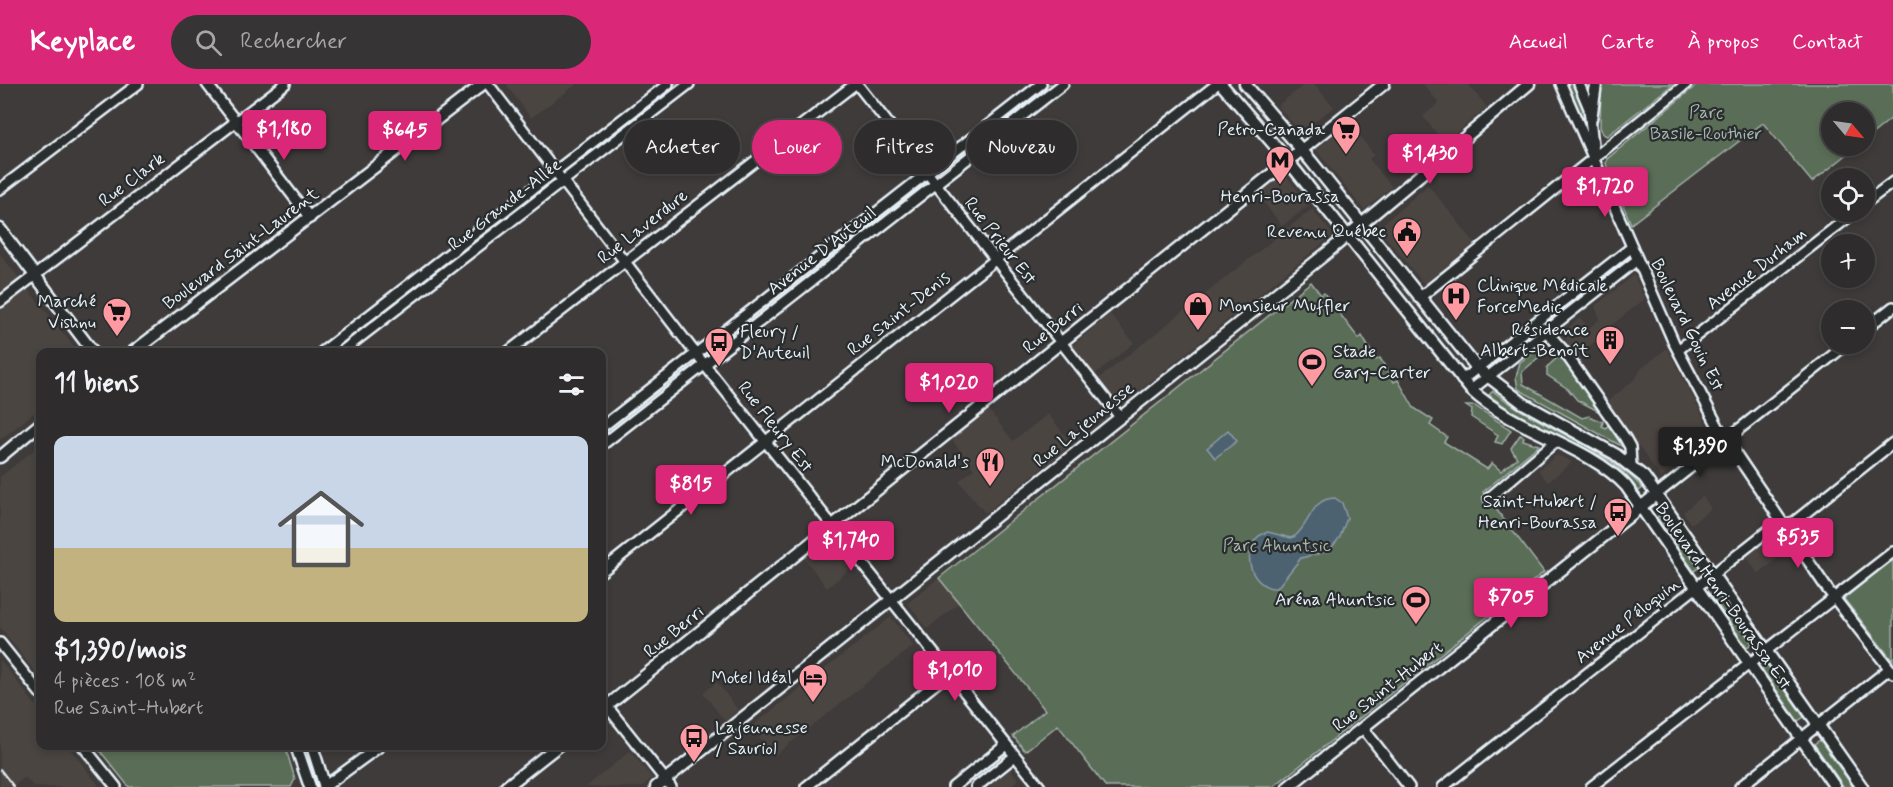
<!DOCTYPE html>
<html lang="fr">
<meta charset="utf-8">
<style>
body{margin:0;font-family:Mynerve,sans-serif;background:#363434;color:#f1f3f6;height:100vh;display:flex;flex-direction:column;font-size:22px;white-space:nowrap}
*{box-sizing:border-box;margin:0}
p{font-size:20px;color:#a7a7a9}
.icon{flex:none;width:33px;height:33px;fill:none;stroke:currentColor;stroke-width:2;stroke-linecap:round;stroke-linejoin:round}
.map{position:relative;flex:1;overflow:hidden}
.sheet{position:absolute;left:36px;top:264px;width:570px;height:402px;display:flex;flex-direction:column;background:#2e2c2c;border-radius:12px;box-shadow:0 3px 9px #0003,0 0 0 2px #494848}
.sheet>*{flex:none}
.hud{position:absolute;left:624px;top:36px;width:570px;height:54px;display:flex;gap:12px}
.needle{width:39px;rotate:119deg}
.fabs{position:absolute;left:1821px;top:18px;display:grid;gap:12px}
.fabs a{display:grid;place-items:center;width:54px;height:54px;border-radius:50%;background:#2e2c2c;box-shadow:0 3px 9px #0003,0 0 0 2px #494848;font-size:30px}
.price{position:absolute;translate:-50% -51px;padding:0 14px;border-radius:6px;background:#db2777;color:#fff;font-size:20px;line-height:39px;filter:drop-shadow(0 2px 3px #0008)}
.price::after{content:'';position:absolute;left:50%;top:36px;width:18px;height:14px;margin-left:-9px;background:inherit;clip-path:polygon(0 0,100% 0,50% 100%)}
.price.on{background:#222;color:#fff}
ul{padding:0;list-style:none}
li{display:grid;align-content:center;gap:12px;height:318px;padding:0 18px}
li+li{border-top:2px solid #494848}
li span{display:grid;place-items:center;height:186px;border-radius:12px;color:#555}
li>.icon{margin-inline-start:auto}
span .icon{width:108px;height:108px;fill:#fffc;stroke-width:1}
li b{font-size:26px}
h2{display:flex;justify-content:space-between;align-items:center;height:72px;padding:0 18px;font-size:26px}
.pill{padding:0 21px;border-radius:27px;background:#2e2c2c;box-shadow:0 3px 9px #0003,0 0 0 2px #494848;font-size:21px;line-height:54px}
.pill.on{background:#db2777;color:#fff}
header{display:flex;align-items:center;gap:36px;box-sizing:border-box;height:84px;padding:0 30px;background:#db2777;color:#fff}
header strong{font-size:28px}
nav{display:flex;gap:33px;margin-inline-start:auto;font-size:21px}
.search{width:420px;height:54px;background:#363434;display:flex;align-items:center;gap:15px;box-sizing:border-box;padding:0 21px;border-radius:33px;color:#a7a7a9;font-size:22px}
.map>svg:first-child{display:block}
</style>
<header>
<strong>Keyplace</strong>
<div class="search"><svg class="icon" aria-label="search" viewBox="0 0 24 24"><circle cx="10" cy="10" r="6"/><path d="M15 15l6 6"/></svg>Rechercher</div>
<nav><a>Accueil</a><a>Carte</a><a>À propos</a><a>Contact</a></nav>
</header>
<div class="map">
<svg width="1893" height="703" viewBox="0 0 1893 703">
<rect width="100%" height="100%" fill="#3e3b3a"/>
<filter id="ink" filterUnits="userSpaceOnUse"><feTurbulence type="fractalNoise" baseFrequency=".0167" numOctaves="2"/><feDisplacementMap in="SourceGraphic" scale="12" xChannelSelector="R" yChannelSelector="G"/><feConvolveMatrix kernelMatrix="1 2 1 2 8 2 1 2 1" color-interpolation-filters="sRGB"/></filter>
<g filter="url(#ink)">
<g fill="#4c4542">
<polygon points="506,0 577,0 531,34"/>
<polygon points="1305,0 1314,0 1334,23 1301,48 1277,22"/>
<polygon points="1423,0 1468,0 1487,23 1444,59 1423,32 1439,19"/>
<polygon points="1349,38 1374,71 1369,75 1392,103 1364,126 1316,66"/>
<polygon points="1285,90 1309,121 1282,142 1258,111"/>
<polygon points="1428,101 1475,159 1424,200 1378,144"/>
<polygon points="1312,125 1333,151 1124,319 1116,319 1097,296"/>
<polygon points="0,170 78,268 40,268 40,324 0,356"/>
<polygon points="1634,191 1645,215 1609,243 1609,246 1576,273 1566,258 1569,243 1580,234 1589,244 1600,235 1595,222"/>
<polygon points="1110,230 1134,259 1094,291 1072,262"/>
<polygon points="1667,264 1713,352 1661,394 1607,318 1636,294 1641,285"/>
<polygon points="989,326 1013,357 1048,330 1072,360 985,429 959,397 974,385 952,356"/>
<polygon points="40,361 40,594 0,543 0,393"/>
<polygon points="1557,371 1572,378 1548,398 1538,386"/>
<polygon points="1703,412 1711,425 1691,440 1683,428"/>
<polygon points="1779,448 1783,450 1792,463 1758,490 1747,473"/>
<polygon points="828,455 851,484 827,504 804,474"/>
<polygon points="939,494 959,519 927,545 908,519"/>
<polygon points="891,533 913,562 774,672 751,643"/>
<polygon points="0,576 40,627 40,662 68,662 100,703 34,703 25,693 12,703 0,703"/>
<polygon points="717,598 738,626 725,637 703,609"/>
<polygon points="630,667 652,694 645,700 642,703 586,703"/>
<polygon points="1010,686 1019,695 1009,703 989,703"/>
</g>
<g fill="#5a6d57" stroke="#a1afa8" stroke-width="1.5">
<polygon points="673,0 683,0 571,87 567,82"/>
<polygon points="1046,0 1058,0 940,91 936,86"/>
<polygon points="1568,0 1575,0 1584,18 1590,50 1587,51"/>
<polygon points="1601,0 1673,0 1607,52 1603,50 1600,43"/>
<polygon points="1698,0 1893,0 1893,33 1865,56 1864,28 1832,28 1832,62 1858,62 1812,98 1763,39 1631,140 1606,80 1607,75"/>
<polygon points="548,98 551,102 376,234 375,232"/>
<polygon points="918,101 922,106 713,269 708,264"/>
<polygon points="1311,198 1321,211 1324,209 1359,255 1362,252 1376,276 1380,274 1394,298 1398,296 1414,324 1433,336 1430,341 1447,353 1444,358 1487,385 1492,379 1501,387 1517,374 1511,364 1520,351 1524,353 1523,356 1539,361 1483,408 1544,488 1273,703 1106,703 1058,641 1025,667 1013,652 1045,626 939,494"/>
<polygon points="1546,260 1546,267 1522,288 1523,300 1582,334 1589,332 1603,338 1602,342 1606,344 1608,341 1623,363 1518,305 1516,293 1520,278"/>
<polygon points="1558,273 1563,273 1598,327 1577,316 1568,305 1547,291 1547,283"/>
<polygon points="684,283 688,283 690,287 602,357 602,347"/>
<path d="M1493,307C1539,344 1601,360 1643,404L1639,407L1624,389L1610,377L1514,329L1489,311Z"/>
<polygon points="1466,322 1475,322 1511,346 1502,360 1495,358 1498,351 1471,333 1472,326"/>
<polygon points="1663,429 1700,483 1694,487 1657,433"/>
<polygon points="1893,475 1893,577 1844,515"/>
<polygon points="1716,505 1753,559 1747,563 1710,510"/>
<polygon points="1768,581 1804,633 1798,637 1762,585"/>
<polygon points="1820,656 1853,703 1844,703 1814,660"/>
<polygon points="96,662 285,662 295,695 291,703 129,703"/>
</g>
<g fill="#4e6271" stroke="#8c9ba7" stroke-width="1.5">
<polygon points="1228,346 1237,357 1215,374 1207,364"/>
<path d="M1335,414L1342,419L1347,434L1340,453L1329,467L1301,474L1277,504C1247,506 1238,455 1268,448L1291,454L1295,452C1311,439 1311,414 1335,414Z"/>
</g>
<g fill="none" stroke-linecap="round" stroke-linejoin="round">
<g stroke="#e8f1f8" stroke-width="14">
<g id="minor">
<polyline points="207,0 310,134"/>
<polyline points="488,0 696,270 1040,703"/>
<polyline points="857,0 1120,333"/>
<polyline points="1561,0 1674,259 1721,348 1828,506 1893,589"/>
<polyline points="1579,0 1589,24 1594,71"/>
<polyline points="0,105 138,0"/>
<polyline points="1864,120 1893,98"/>
<polyline points="1419,214 1686,0"/>
<polyline points="0,218 285,0"/>
<polyline points="1543,244 1563,266 1625,354 1630,363 1631,382"/>
<polyline points="1864,246 1893,223"/>
<polyline points="1678,266 1855,128"/>
<polyline points="322,268 668,0"/>
<polyline points="341,268 689,0"/>
<polyline points="508,268 855,0"/>
<polyline points="1462,296 1632,163"/>
<polyline points="1471,306 1637,176"/>
<polyline points="602,343 1041,0"/>
<polyline points="602,361 1063,0"/>
<polyline points="1657,410 1847,260"/>
<polyline points="1489,414 1555,358"/>
<polyline points="602,487 1217,0"/>
<polyline points="0,559 40,609"/>
<polyline points="602,616 671,703"/>
<polyline points="1363,644 1409,703"/>
<polyline points="83,662 116,703"/>
<polyline points="324,703 380,662"/>
<polyline points="806,703 949,589"/>
<polyline points="953,703 1006,661"/>
<polyline points="976,703 1015,672"/>
<polyline points="1443,703 1774,442 1794,438 1893,359"/>
<polyline points="1591,703 1893,468"/>
<polyline points="1740,703 1889,585"/>
</g>
</g>
<g stroke="#e8f1f8" stroke-width="15">
<g id="major">
<path d="M1221,0L1288,77L1471,306C1516,348 1588,361 1626,402L1835,703"/>
<polyline points="1245,0 1311,77 1477,284 1523,319 1615,370 1644,393 1862,703"/>
<polyline points="1591,35 1596,0"/>
<polyline points="0,145 93,268"/>
<polyline points="133,268 483,0"/>
<polyline points="0,373 40,340"/>
<polyline points="602,626 1384,0"/>
<polyline points="296,662 310,703"/>
<polyline points="312,662 325,703"/>
<polyline points="506,703 558,662"/>
<polyline points="656,703 1328,168 1529,0"/>
<polyline points="1288,703 1657,410"/>
</g>
</g>
<use href="#minor" stroke="#2a2d2e" stroke-width="9"/>
<use href="#major" stroke="#2a2d2e" stroke-width="10"/>
<polyline stroke="#e8f1f8" stroke-width="2" points="0,685 14,703"/>
</g>
</g>
<defs>
<g id="supermarket-pin" transform="scale(1.5)"><path d="M0 17L-7.5 6A9.5 9.5 0 1 1 7.5 6Z" fill="#ff9aa2" stroke="#2a2d2e"/><path d="M-6-5.5h2.5l.6 2H6L4.5 2H-2.5L-4.4-4H-6ZM-1.5 3.2a1.3 1.3 0 1 0 .1 0ZM3 3.2a1.3 1.3 0 1 0 .1 0Z" fill="#111"/></g>
<g id="metro-pin" transform="scale(1.5)"><path d="M0 17L-7.5 6A9.5 9.5 0 1 1 7.5 6Z" fill="#ff9aa2" stroke="#2a2d2e"/><path d="M-5.5 5V-5H-3L0 0L3-5H5.5V5H3V-.5L0 4L-3-.5V5Z" fill="#111"/></g>
<g id="civic-pin" transform="scale(1.5)"><path d="M0 17L-7.5 6A9.5 9.5 0 1 1 7.5 6Z" fill="#ff9aa2" stroke="#2a2d2e"/><path d="M-.6-6.5H3V-4.5H.6V-3L4-1V1h2V6H-6V1h2V-1L-.6-3ZM-1.2 2.5V6h2.4V2.5Z" fill="#111"/></g>
<g id="hospital-pin" transform="scale(1.5)"><path d="M0 17L-7.5 6A9.5 9.5 0 1 1 7.5 6Z" fill="#ff9aa2" stroke="#2a2d2e"/><path d="M-5-5h3v3.5h4V-5h3V5h-3V1.5h-4V5h-3Z" fill="#111"/></g>
<g id="shop-pin" transform="scale(1.5)"><path d="M0 17L-7.5 6A9.5 9.5 0 1 1 7.5 6Z" fill="#ff9aa2" stroke="#2a2d2e"/><path d="M-5-2.5h2.3a2.7 3.5 0 0 1 5.4 0H5L5.5 6h-11ZM-1.5-2.5h3a1.5 2.3 0 0 0-3 0Z" fill="#111"/></g>
<g id="building-pin" transform="scale(1.5)"><path d="M0 17L-7.5 6A9.5 9.5 0 1 1 7.5 6Z" fill="#ff9aa2" stroke="#2a2d2e"/><path d="M-4-6H4V6H1V3H-1V6H-4ZM-2.5-4.3h1.7v1.8h-1.7ZM.8-4.3h1.7v1.8H.8ZM-2.5-1h1.7V.8h-1.7ZM.8-1h1.7V.8H.8Z" fill="#111"/></g>
<g id="bus-pin" transform="scale(1.5)"><path d="M0 17L-7.5 6A9.5 9.5 0 1 1 7.5 6Z" fill="#ff9aa2" stroke="#2a2d2e"/><path d="M-5-6H5V4H4V6H2V4H-2V6H-4V4H-5ZM-3.5-4V0h7V-4ZM-3.5 1.2v1.5H-2V1.2ZM2 1.2v1.5H3.5V1.2Z" fill="#111"/></g>
<g id="stadium-pin" transform="scale(1.5)"><path d="M0 17L-7.5 6A9.5 9.5 0 1 1 7.5 6Z" fill="#ff9aa2" stroke="#2a2d2e"/><path d="M0-5a6.5 5 0 1 0 0 10a6.5 5 0 1 0 0-10ZM-3.5-1.8h7v3.6h-7Z" fill="#111"/></g>
<g id="restaurant-pin" transform="scale(1.5)"><path d="M0 17L-7.5 6A9.5 9.5 0 1 1 7.5 6Z" fill="#ff9aa2" stroke="#2a2d2e"/><path d="M-5-6h1v4h1v-4h1v4h1v-4h1v5L-1.5 .5V6h-2V.5L-5-1ZM5-6V6H3V1.5H1.5Q1.5-4 5-6Z" fill="#111"/></g>
<g id="hotel-pin" transform="scale(1.5)"><path d="M0 17L-7.5 6A9.5 9.5 0 1 1 7.5 6Z" fill="#ff9aa2" stroke="#2a2d2e"/><path d="M-6-4.5h1.5V1H6V5H4.5V3h-9V5H-6ZM-4 0a1.8 1.8 0 1 1 3.6 0ZM.5 0V-2.5h3Q6-2.5 6 0Z" fill="#111"/></g>
</defs>
<g fill-rule="evenodd">
<use href="#supermarket-pin" x="1346" y="46"/>
<use href="#metro-pin" x="1280" y="76"/>
<use href="#civic-pin" x="1407" y="148"/>
<use href="#hospital-pin" x="1456" y="212"/>
<use href="#shop-pin" x="1198" y="222"/>
<use href="#supermarket-pin" x="117" y="228"/>
<use href="#building-pin" x="1610" y="256"/>
<use href="#bus-pin" x="719" y="258"/>
<use href="#stadium-pin" x="1312" y="278"/>
<use href="#restaurant-pin" x="990" y="378"/>
<use href="#bus-pin" x="1618" y="428"/>
<use href="#stadium-pin" x="1416" y="516"/>
<use href="#hotel-pin" x="813" y="594"/>
<use href="#bus-pin" x="694" y="654"/>
</g>
<g text-anchor="middle" dominant-baseline="central" stroke-width="4.5" stroke-linejoin="round" paint-order="stroke">
<g font-size="18" fill="#a8b6b0" stroke="#2a2d2e">
<text x="1706" y="29">Parc<tspan x="1706" dy="21">Basile-Routhier</tspan></text>
<text x="1277" y="462">Parc Ahuntsic</text>
</g>
<g font-size="18" fill="#e8f1f8" stroke="#2a2d2e" text-anchor="end">
<text x="1325" y="46">Petro-Canada</text>
<text x="1280" y="113" text-anchor="middle">Henri-Bourassa</text>
<text x="1386" y="148">Revenu Québec</text>
<text x="1477" y="202" text-anchor="start">Clinique Médicale<tspan x="1477" dy="21">ForceMedic</tspan></text>
<text x="96" y="218">Marché<tspan x="96" dy="21">Vishnu</tspan></text>
<text x="1219" y="222" text-anchor="start">Monsieur Muffler</text>
<text x="1589" y="246">Résidence<tspan x="1589" dy="21">Albert-Benoît</tspan></text>
<text x="740" y="248" text-anchor="start">Fleury /<tspan x="740" dy="21">D'Auteuil</tspan></text>
<text x="1333" y="268" text-anchor="start">Stade<tspan x="1333" dy="21">Gary-Carter</tspan></text>
<text x="969" y="378">McDonald's</text>
<text x="1597" y="418">Saint-Hubert /<tspan x="1597" dy="21">Henri-Bourassa</tspan></text>
<text x="1395" y="516">Aréna Ahuntsic</text>
<text x="792" y="594">Motel Idéal</text>
<text x="715" y="644" text-anchor="start">Lajeunesse<tspan x="715" dy="21">/ Sauriol</tspan></text>
</g>
<g font-size="18" fill="#e8f1f8" stroke="#2a2d2e">
<text transform="translate(132 96) rotate(-37)">Rue Clark</text>
<text transform="translate(505 121) rotate(-38)">Rue Grande-Allée</text>
<text transform="translate(643 143) rotate(-38)">Rue Laverdure</text>
<text transform="translate(1000 157) rotate(52)">Rue Prieur Est</text>
<text transform="translate(241 165) rotate(-37)">Boulevard Saint-Laurent</text>
<text transform="translate(822 167) rotate(-38)">Avenue D'Auteuil</text>
<text transform="translate(1757 185) rotate(-38)">Avenue Durham</text>
<text transform="translate(899 230) rotate(-38)">Rue Saint-Denis</text>
<text transform="translate(1687 241) rotate(64)">Boulevard Gouin Est</text>
<text transform="translate(1053 244) rotate(-39)">Rue Berri</text>
<text transform="translate(1084 341) rotate(-39)">Rue Lajeunesse</text>
<text transform="translate(775 343) rotate(52)">Rue Fleury Est</text>
<text transform="translate(1723 512) rotate(55)">Boulevard Henri-Bourassa Est</text>
<text transform="translate(1628 537) rotate(-38)">Avenue Péloquin</text>
<text transform="translate(674 548) rotate(-39)">Rue Berri</text>
<text transform="translate(1388 603) rotate(-38)">Rue Saint-Hubert</text>
</g>
</g>
</svg>
<div class="fabs">
<a><svg class="needle" viewBox="-14 -14 28 28"><path d="M0-13l5 13h-10z" fill="#e53935"/><path d="M0 13l5-13h-10z" fill="#a7a7a9"/></svg></a>
<a><svg class="icon" aria-label="locate" viewBox="0 0 24 24"><circle cx="12" cy="12" r="6"/><path d="M12 2v4M12 18v4M2 12h4M18 12h4"/></svg></a>
<a>+</a>
<a>−</a>
</div>
<b class="price" style="left:284px;top:77px">$1,180</b>
<b class="price" style="left:405px;top:78px">$645</b>
<b class="price" style="left:1430px;top:101px">$1,430</b>
<b class="price" style="left:1605px;top:134px">$1,720</b>
<b class="price" style="left:949px;top:330px">$1,020</b>
<b class="price on" style="left:1700px;top:394px">$1,390</b>
<b class="price" style="left:691px;top:432px">$815</b>
<b class="price" style="left:1798px;top:485px">$535</b>
<b class="price" style="left:851px;top:488px">$1,740</b>
<b class="price" style="left:1511px;top:545px">$705</b>
<b class="price" style="left:955px;top:618px">$1,010</b>
<div class="hud">
<a class="pill">Acheter</a>
<a class="pill on">Louer</a>
<a class="pill">Filtres</a>
<a class="pill">Nouveau</a>
</div>
<section class="sheet">
<h2>11 biens<svg class="icon" aria-label="filters" viewBox="0 0 24 24"><path d="M4 7h16M4 17h16"/><circle cx="9" cy="7" r="2"/><circle cx="15" cy="17" r="2"/></svg></h2>
<ul>
<li><span style="background:linear-gradient(#c9d6e8 60%,#c2b280 0)"><svg class="icon" aria-label="home" viewBox="0 0 24 24"><path d="M3 11l9-7 9 7M6 9v11h12V9"/></svg></span><div><b>$1,390/mois</b><p>4 pièces · 108 m²</p><p>Rue Saint-Hubert</p></div></li>
</ul>
</section>
</div>
